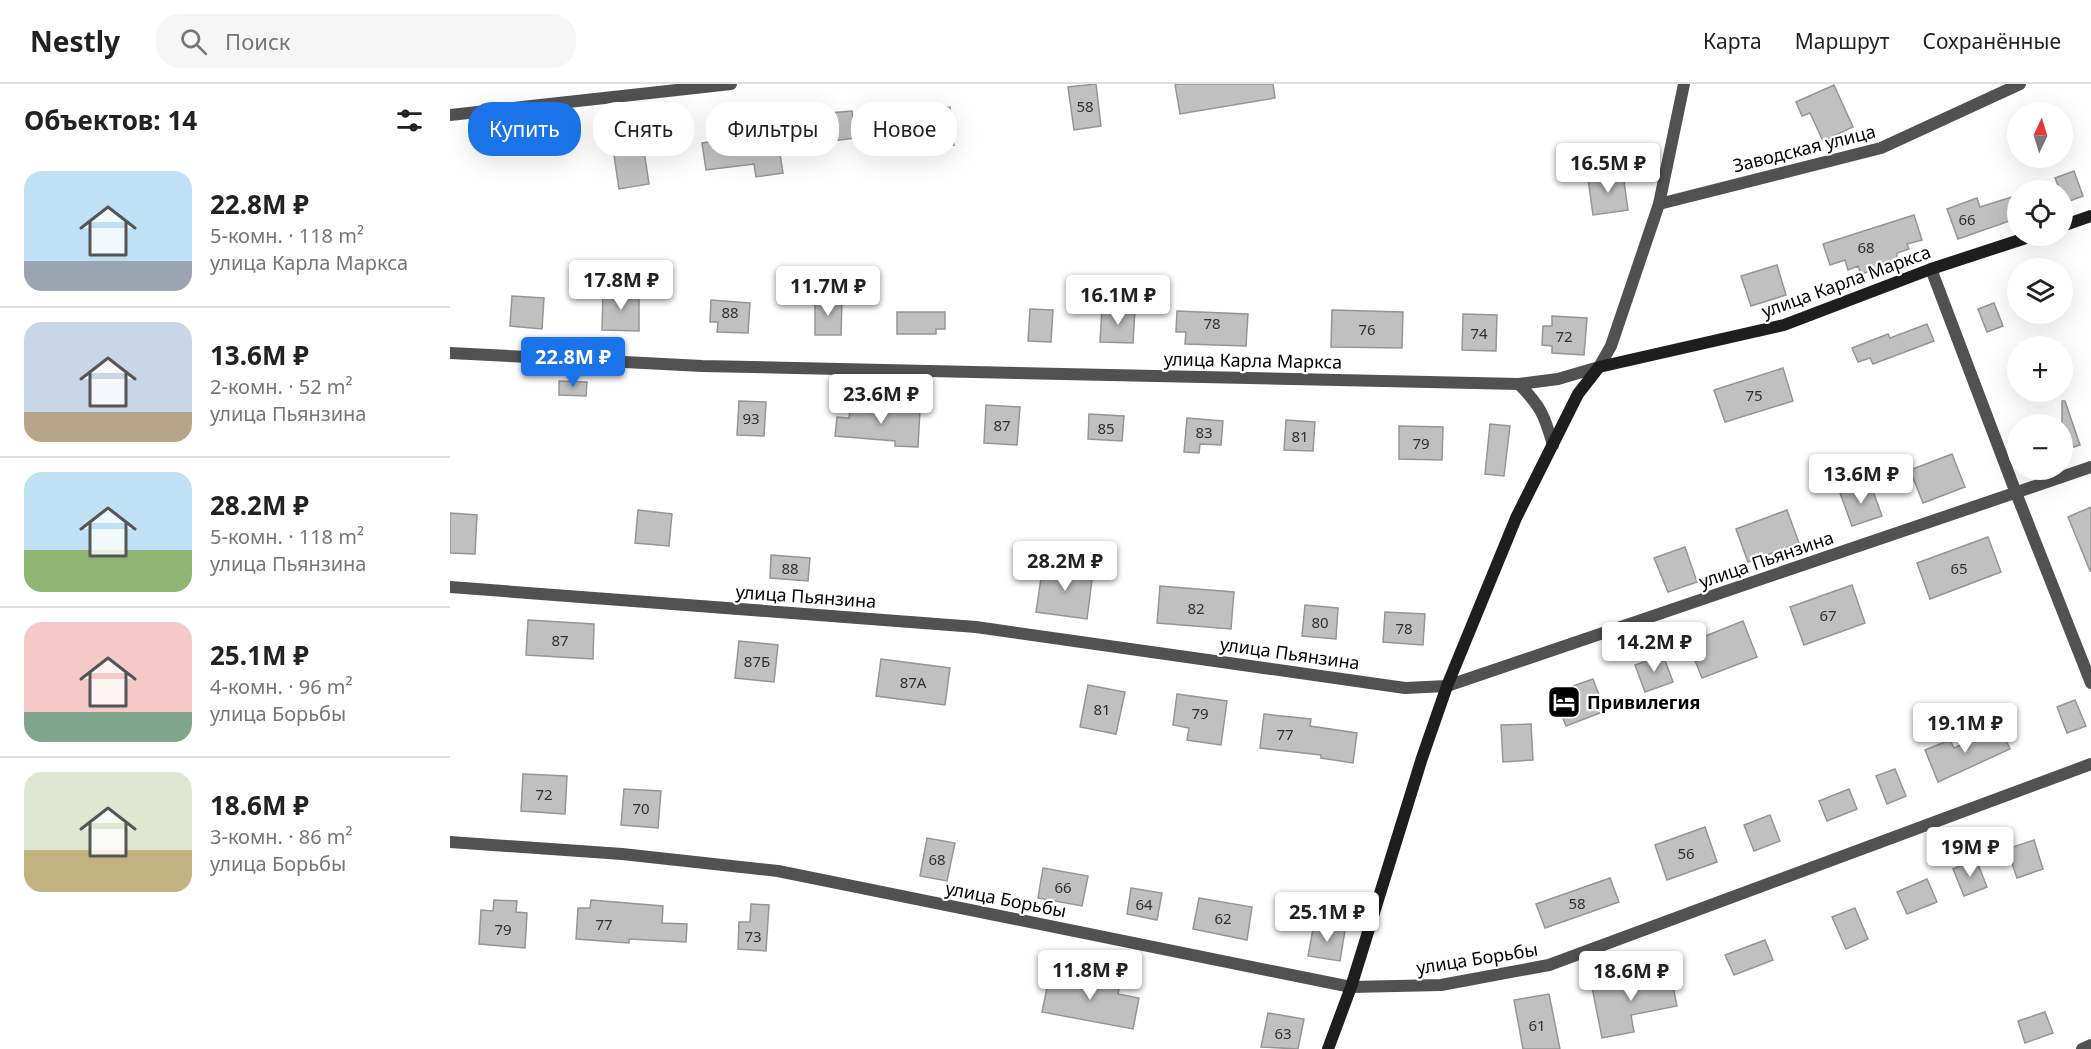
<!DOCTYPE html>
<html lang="ru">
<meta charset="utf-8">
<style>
body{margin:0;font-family:"Noto Sans",sans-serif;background:#f6f6f6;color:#222;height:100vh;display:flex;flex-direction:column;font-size:22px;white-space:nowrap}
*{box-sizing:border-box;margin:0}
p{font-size:20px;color:#767676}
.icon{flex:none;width:33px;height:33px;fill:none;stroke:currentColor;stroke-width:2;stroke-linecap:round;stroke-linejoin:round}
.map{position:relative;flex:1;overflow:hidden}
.panel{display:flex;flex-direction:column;background:#fff;width:450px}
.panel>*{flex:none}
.guide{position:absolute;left:18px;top:18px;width:570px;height:54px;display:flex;gap:12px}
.needle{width:39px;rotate:4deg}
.buttons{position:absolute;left:1557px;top:18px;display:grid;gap:12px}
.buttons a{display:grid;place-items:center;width:66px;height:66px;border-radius:50%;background:#fff;box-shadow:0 6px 24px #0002;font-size:30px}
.price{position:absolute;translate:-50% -51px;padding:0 14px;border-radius:6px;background:#fff;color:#222;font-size:20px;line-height:39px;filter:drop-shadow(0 2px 3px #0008)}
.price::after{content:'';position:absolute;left:50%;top:36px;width:18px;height:14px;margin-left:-9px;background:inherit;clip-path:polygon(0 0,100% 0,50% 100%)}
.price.selected{background:#1a73e8;color:#fff}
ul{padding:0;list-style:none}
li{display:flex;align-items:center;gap:18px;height:150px;padding:0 24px}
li+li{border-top:2px solid #e0e0e0}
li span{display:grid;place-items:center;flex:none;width:168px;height:120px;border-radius:18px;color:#555}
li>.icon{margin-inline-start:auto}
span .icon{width:72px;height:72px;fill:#fffc;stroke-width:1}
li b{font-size:26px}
h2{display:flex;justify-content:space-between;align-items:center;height:72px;padding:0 24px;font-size:26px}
.chip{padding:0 21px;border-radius:24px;background:#fff;box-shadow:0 6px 24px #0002;font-size:21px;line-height:54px}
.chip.selected{background:#1a73e8;color:#fff}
header{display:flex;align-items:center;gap:36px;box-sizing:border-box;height:84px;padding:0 30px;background:#fff;border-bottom:2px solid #e0e0e0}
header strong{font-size:28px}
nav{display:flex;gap:33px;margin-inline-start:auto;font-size:21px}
.search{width:420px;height:54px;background:#f6f6f6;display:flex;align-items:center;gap:15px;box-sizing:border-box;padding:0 21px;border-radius:24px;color:#767676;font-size:22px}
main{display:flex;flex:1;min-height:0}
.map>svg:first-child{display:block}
</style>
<header>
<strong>Nestly</strong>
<div class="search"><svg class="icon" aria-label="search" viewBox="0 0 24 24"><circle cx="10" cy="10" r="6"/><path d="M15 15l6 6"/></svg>Поиск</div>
<nav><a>Карта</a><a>Маршрут</a><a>Сохранённые</a></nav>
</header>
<main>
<section class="panel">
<h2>Объектов: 14<svg class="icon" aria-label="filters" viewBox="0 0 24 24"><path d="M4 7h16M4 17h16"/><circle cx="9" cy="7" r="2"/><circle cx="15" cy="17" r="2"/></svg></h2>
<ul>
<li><span style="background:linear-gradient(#bfe0f5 75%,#9aa5b1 0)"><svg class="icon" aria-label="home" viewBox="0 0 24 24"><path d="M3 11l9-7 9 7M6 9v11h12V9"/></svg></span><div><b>22.8M ₽</b><p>5-комн. · 118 m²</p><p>улица Карла Маркса</p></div></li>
<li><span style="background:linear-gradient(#c9d6e8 75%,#b9a48a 0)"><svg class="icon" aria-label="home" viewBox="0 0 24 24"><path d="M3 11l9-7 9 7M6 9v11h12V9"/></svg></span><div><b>13.6M ₽</b><p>2-комн. · 52 m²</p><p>улица Пьянзина</p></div></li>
<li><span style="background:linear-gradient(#bfe0f5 65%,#8fb573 0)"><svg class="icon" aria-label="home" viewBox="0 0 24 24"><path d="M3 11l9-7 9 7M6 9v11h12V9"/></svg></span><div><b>28.2M ₽</b><p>5-комн. · 118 m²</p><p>улица Пьянзина</p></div></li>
<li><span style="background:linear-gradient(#f6c9c9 75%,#7fa58c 0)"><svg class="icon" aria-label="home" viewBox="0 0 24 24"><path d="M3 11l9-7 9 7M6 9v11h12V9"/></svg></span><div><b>25.1M ₽</b><p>4-комн. · 96 m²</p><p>улица Борьбы</p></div></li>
<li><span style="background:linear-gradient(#dfe7d0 65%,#c2b280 0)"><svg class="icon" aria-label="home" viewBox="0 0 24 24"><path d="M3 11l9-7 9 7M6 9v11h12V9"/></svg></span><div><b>18.6M ₽</b><p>3-комн. · 86 m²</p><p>улица Борьбы</p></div></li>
</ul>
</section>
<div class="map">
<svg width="1641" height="965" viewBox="0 0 1641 965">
<rect width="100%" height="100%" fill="#fff"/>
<g fill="#c0c0c0" stroke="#959595" stroke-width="1.5">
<polygon points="646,0 651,42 624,46 618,3"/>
<polygon points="725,0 823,0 825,14 730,30"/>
<polygon points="1384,1 1403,43 1373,57 1360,29 1352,32 1346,18"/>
<polygon points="500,23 504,61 458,66 454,28"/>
<polygon points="402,27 405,54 383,57 379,29"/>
<polygon points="327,51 333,89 306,93 304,80 256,86 252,59 280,55 280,58"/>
<polygon points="192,54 199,100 169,105 162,58"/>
<polygon points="1624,87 1633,112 1614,119 1612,106 1610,106 1605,94"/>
<polygon points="1173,90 1178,126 1143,131 1138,95"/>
<polygon points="1568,111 1568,134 1508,155 1497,125 1527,114 1530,123"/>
<polygon points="1464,131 1472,156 1457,160 1459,165 1447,169 1447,179 1411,190 1408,182 1398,186 1395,176 1380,181 1373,160"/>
<polygon points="1327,181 1336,211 1301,222 1291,192"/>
<polygon points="153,208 189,208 189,247 152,246"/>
<polygon points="62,212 94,214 92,245 60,242"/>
<polygon points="365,215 392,215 391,251 365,251"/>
<polygon points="261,216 300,219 298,249 267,248 268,238 260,238"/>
<polygon points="1544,219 1553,242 1537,248 1528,225"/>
<polygon points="652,224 685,225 683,259 650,258"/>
<polygon points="580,225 603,226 601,258 578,257"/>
<polygon points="882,226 953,228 952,264 881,263"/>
<polygon points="727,227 798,230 796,262 735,260 736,248 726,248"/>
<polygon points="447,228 495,228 495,245 486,245 486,250 447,250"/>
<polygon points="1013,230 1047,231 1046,267 1012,266"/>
<polygon points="1102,232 1137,234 1134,271 1102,269 1102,262 1092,261 1093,242 1102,242"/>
<polygon points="1477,240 1484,257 1423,280 1420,274 1408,278 1402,264 1438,250 1440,254"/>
<polygon points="1333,284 1343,317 1275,338 1264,306"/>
<polygon points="109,297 137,298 136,312 109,311"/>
<polygon points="289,317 316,318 314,352 287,351"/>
<polygon points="1612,317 1615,317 1630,361 1612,367"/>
<polygon points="401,319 422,321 422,324 470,326 468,363 445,362 445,357 385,352 387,333 399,334"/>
<polygon points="536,321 570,323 567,361 534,359"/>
<polygon points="639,330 674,332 672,357 638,355"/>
<polygon points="737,334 773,337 771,361 750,360 749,369 734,368"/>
<polygon points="836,336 865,338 863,367 834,366"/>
<polygon points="1040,340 1060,342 1054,392 1035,390"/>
<polygon points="949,342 993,343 992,376 949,375"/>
<polygon points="1502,370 1515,403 1473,419 1460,386"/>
<polygon points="1420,399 1432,432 1402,442 1390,409"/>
<polygon points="1641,423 1641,487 1640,487 1618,433"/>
<polygon points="188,426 222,430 219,462 185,459"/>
<polygon points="1337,426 1349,459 1298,478 1286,445"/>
<polygon points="0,429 27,431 25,470 0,469"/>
<polygon points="1538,453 1551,488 1480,515 1467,479"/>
<polygon points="1235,463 1247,498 1218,508 1204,474"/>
<polygon points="321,471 360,474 358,497 320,494"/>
<polygon points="593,481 643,488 637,535 586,528"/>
<polygon points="1402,501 1415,539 1354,561 1340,523"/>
<polygon points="710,502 784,508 781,545 707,539"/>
<polygon points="855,521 888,524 886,555 852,552"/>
<polygon points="935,528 975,530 973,561 933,558"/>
<polygon points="78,536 144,540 143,575 76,571"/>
<polygon points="1293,537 1307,573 1252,594 1238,559"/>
<polygon points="289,557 328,561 324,598 285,594"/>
<polygon points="1213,571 1223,598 1195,608 1185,581"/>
<polygon points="431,575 500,584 495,621 426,612"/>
<polygon points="1143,595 1155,627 1116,642 1103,609"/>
<polygon points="638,601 675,608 666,650 630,643"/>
<polygon points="727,610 777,617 771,661 737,656 739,644 723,641"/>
<polygon points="1625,616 1636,642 1617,649 1607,623"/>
<polygon points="814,630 861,635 860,642 907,649 903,679 871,674 871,671 810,664"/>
<polygon points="1081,640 1083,676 1053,678 1051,641"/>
<polygon points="1550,644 1560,665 1488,698 1475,666 1500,656 1504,664"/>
<polygon points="1445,685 1456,712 1437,720 1426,692"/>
<polygon points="73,690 117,692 115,730 71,727"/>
<polygon points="174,705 211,707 208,744 171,741"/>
<polygon points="1399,705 1407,725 1377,737 1369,717"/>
<polygon points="1320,731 1330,757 1304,767 1294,741"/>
<polygon points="1255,743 1267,778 1217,796 1205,761"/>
<polygon points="477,754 505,759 497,797 470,792"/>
<polygon points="1584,756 1593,785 1567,794 1557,765"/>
<polygon points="1526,775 1537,803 1514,812 1503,785"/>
<polygon points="593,784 638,792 632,822 588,814"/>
<polygon points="1160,794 1169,818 1095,844 1086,820"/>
<polygon points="1477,795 1487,818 1457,830 1447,808"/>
<polygon points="681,804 712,809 707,836 677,830"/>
<polygon points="749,814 802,823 797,856 743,845"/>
<polygon points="44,816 67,817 66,828 77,829 75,864 29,860 31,826 43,827"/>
<polygon points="141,816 213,822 212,839 237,840 236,858 179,855 179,859 126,855 128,824 140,824"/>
<polygon points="301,820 319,821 316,867 288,865 289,838 300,838"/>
<polygon points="1405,824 1418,855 1396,865 1382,833"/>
<polygon points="864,840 895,846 890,877 858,872"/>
<polygon points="1315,856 1323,876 1284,891 1275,871"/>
<polygon points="1220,888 1227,922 1181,931 1184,948 1152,954 1142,903"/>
<polygon points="600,889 670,901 668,910 689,914 683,945 592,928"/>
<polygon points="1099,910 1110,965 1073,965 1064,916"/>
<polygon points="1595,928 1603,949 1575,959 1568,937"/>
<polygon points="818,929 854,935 848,965 811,963"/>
</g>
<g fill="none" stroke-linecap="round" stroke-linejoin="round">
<g stroke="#515151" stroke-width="12">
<polyline points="0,31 281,0"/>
<polyline points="1209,120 1431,64 1570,0"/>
<polyline points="1481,185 1566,409 1641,599"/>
<polyline points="0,269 252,282 1069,300 1108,295 1149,283 1161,262 1209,120 1234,0"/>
<path d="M1069,300C1091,323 1094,330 1103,361"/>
<polyline points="0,503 526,543 955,604 997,602 1641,383"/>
<polyline points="0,758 172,770 328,787 901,903 991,901 1099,881 1641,680"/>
<polyline points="1632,965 1641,961"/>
</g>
<g stroke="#1e1e1e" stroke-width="12">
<polyline points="1612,142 1641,132"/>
<polyline points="878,965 901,903 972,674 997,602 1066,434 1128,310 1149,283 1334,241 1481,185 1582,152"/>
</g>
</g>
<defs>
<g id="hotel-square" transform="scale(1.725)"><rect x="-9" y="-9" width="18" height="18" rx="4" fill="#000" stroke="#fff"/><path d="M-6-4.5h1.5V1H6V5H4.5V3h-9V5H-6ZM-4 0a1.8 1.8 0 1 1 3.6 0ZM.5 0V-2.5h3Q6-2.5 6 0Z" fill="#fff"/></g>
</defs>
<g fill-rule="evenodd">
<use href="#hotel-square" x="1114" y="618"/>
</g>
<g text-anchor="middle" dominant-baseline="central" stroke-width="4.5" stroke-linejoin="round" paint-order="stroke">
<g font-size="15" fill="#303030">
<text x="635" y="22">58</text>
<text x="1517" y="135">66</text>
<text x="1416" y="163">68</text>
<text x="280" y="228">88</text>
<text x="762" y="239">78</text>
<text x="917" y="245">76</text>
<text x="1029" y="249">74</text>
<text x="1114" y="252">72</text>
<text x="1304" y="311">75</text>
<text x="301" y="334">93</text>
<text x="552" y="341">87</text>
<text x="656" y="344">85</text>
<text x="754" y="348">83</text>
<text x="850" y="352">81</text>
<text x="971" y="359">79</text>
<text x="340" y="484">88</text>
<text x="1509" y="484">65</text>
<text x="746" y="524">82</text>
<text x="1378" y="531">67</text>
<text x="870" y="538">80</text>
<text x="954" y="544">78</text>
<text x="110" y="556">87</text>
<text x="307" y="577">87Б</text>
<text x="463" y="598">87А</text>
<text x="652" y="625">81</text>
<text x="750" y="629">79</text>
<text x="835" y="650">77</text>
<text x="94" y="710">72</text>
<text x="191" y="724">70</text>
<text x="1236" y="769">56</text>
<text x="487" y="775">68</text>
<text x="613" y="803">66</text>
<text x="1127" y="819">58</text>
<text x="694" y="820">64</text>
<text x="773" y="834">62</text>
<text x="154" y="840">77</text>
<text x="53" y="845">79</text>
<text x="303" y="852">73</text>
<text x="1087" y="941">61</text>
<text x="833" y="949">63</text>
</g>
<g font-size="18" fill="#000" stroke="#fff">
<text transform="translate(1354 64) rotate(-14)">Заводская улица</text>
<text transform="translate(1396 197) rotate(-20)">улица Карла Маркса</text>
<text transform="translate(803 276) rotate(1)">улица Карла Маркса</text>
<text transform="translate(1316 475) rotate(-19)">улица Пьянзина</text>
<text transform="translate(356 512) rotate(4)">улица Пьянзина</text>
<text transform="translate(840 569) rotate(8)">улица Пьянзина</text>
<text transform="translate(556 815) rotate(11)">улица Борьбы</text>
<text transform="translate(1027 874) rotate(-9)">улица Борьбы</text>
</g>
<g font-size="18" font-weight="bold" fill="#000" stroke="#fff" text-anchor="start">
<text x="1137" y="618">Привилегия</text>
</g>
</g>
</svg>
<div class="buttons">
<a><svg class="needle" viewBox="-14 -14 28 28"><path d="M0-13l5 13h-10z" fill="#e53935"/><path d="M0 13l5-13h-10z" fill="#767676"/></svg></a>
<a><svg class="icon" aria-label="locate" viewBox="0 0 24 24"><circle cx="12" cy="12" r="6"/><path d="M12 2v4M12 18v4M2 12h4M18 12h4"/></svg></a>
<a><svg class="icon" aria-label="layers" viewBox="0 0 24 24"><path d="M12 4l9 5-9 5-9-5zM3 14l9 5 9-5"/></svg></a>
<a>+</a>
<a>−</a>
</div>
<b class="price" style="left:1158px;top:110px">16.5M ₽</b>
<b class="price" style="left:171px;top:227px">17.8M ₽</b>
<b class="price" style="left:378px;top:233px">11.7M ₽</b>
<b class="price" style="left:668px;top:242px">16.1M ₽</b>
<b class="price selected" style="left:123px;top:304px">22.8M ₽</b>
<b class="price" style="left:431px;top:341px">23.6M ₽</b>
<b class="price" style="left:1411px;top:421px">13.6M ₽</b>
<b class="price" style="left:615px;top:508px">28.2M ₽</b>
<b class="price" style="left:1204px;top:589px">14.2M ₽</b>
<b class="price" style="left:1515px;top:670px">19.1M ₽</b>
<b class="price" style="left:1520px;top:794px">19M ₽</b>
<b class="price" style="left:877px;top:859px">25.1M ₽</b>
<b class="price" style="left:640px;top:917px">11.8M ₽</b>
<b class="price" style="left:1181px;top:918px">18.6M ₽</b>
<div class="guide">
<a class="chip selected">Купить</a>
<a class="chip">Снять</a>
<a class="chip">Фильтры</a>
<a class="chip">Новое</a>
</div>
</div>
</main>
